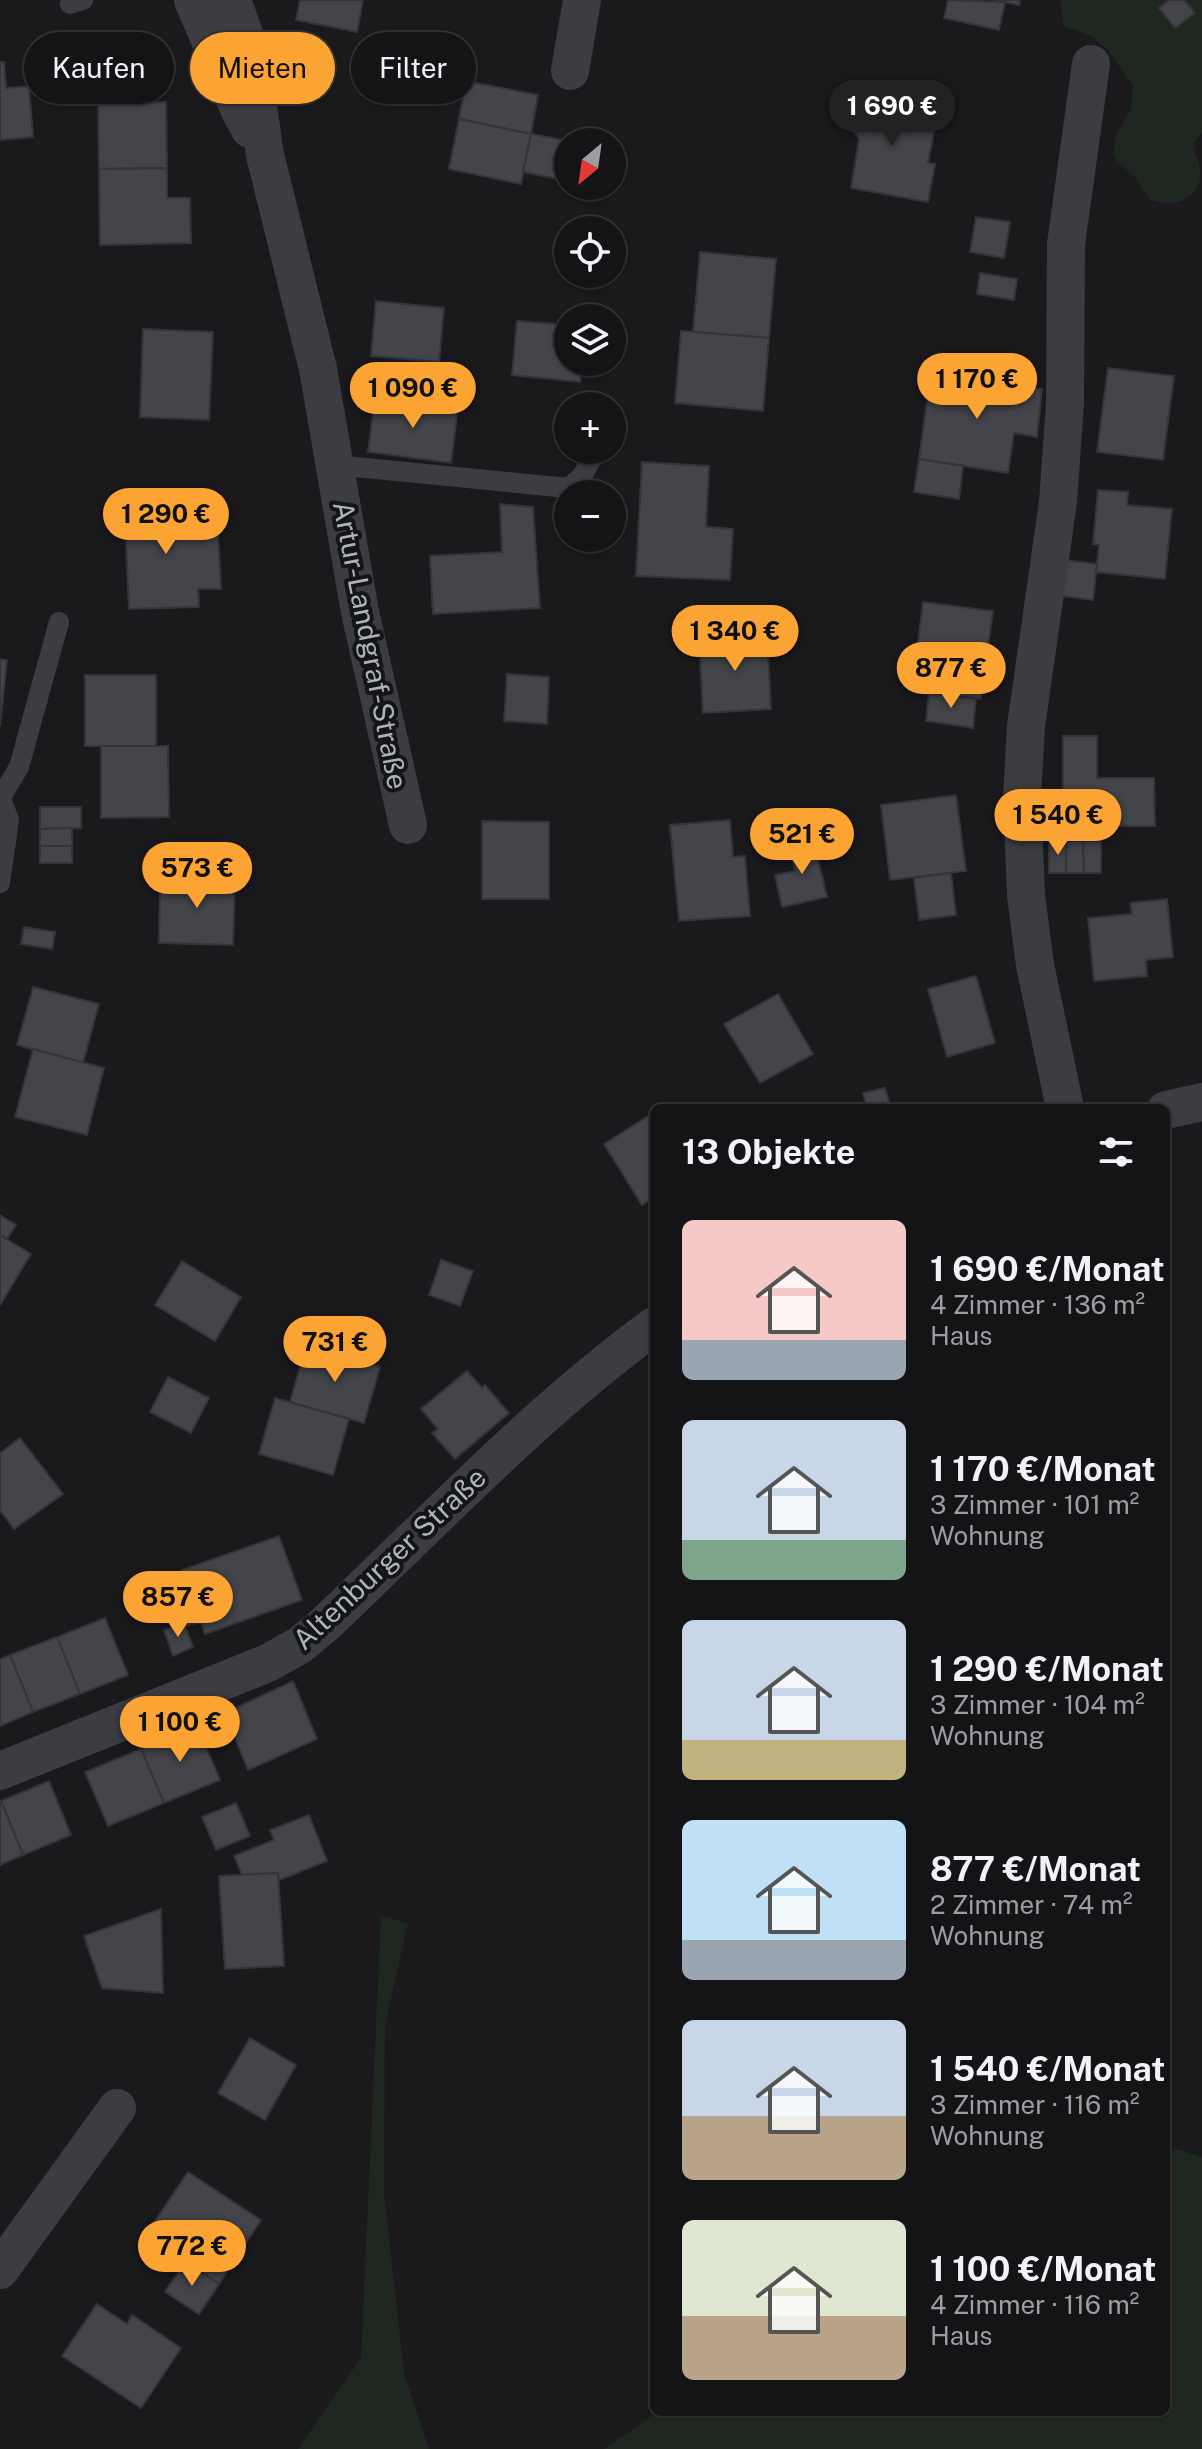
<!DOCTYPE html>
<html lang="de">
<meta charset="utf-8">
<style>
body{margin:0;font-family:"Public Sans",sans-serif;background:#1d1d1f;color:#f1f3f6;height:100vh;display:flex;flex-direction:column;font-size:30px;white-space:nowrap}
*{box-sizing:border-box;margin:0}
p{font-size:26px;color:#9d9ea1}
.icon{flex:none;width:44px;height:44px;fill:none;stroke:currentColor;stroke-width:2;stroke-linecap:round;stroke-linejoin:round}
.map{position:relative;flex:1;overflow:hidden}
.panel{position:absolute;left:650px;top:1104px;width:520px;height:1312px;display:flex;flex-direction:column;background:#141416;border-radius:12px;box-shadow:0 2px 6px #0004,0 0 0 2px #333335}
.panel>*{flex:none}
.guide{position:absolute;left:24px;top:32px;width:506px;height:72px;display:flex;gap:16px}
.needle{width:52px;rotate:209deg}
.buttons{position:absolute;left:554px;top:128px;display:grid;gap:16px}
.buttons a{display:grid;place-items:center;width:72px;height:72px;border-radius:50%;background:#141416;box-shadow:0 2px 6px #0004,0 0 0 2px #333335;font-size:40px}
.price{position:absolute;translate:-50% -68px;padding:0 18px;border-radius:28px;background:#fca433;color:#111;font-size:26px;line-height:52px;filter:drop-shadow(0 2px 4px #0008)}
.price::after{content:'';position:absolute;left:50%;top:48px;width:24px;height:18px;margin-left:-12px;background:inherit;clip-path:polygon(0 0,100% 0,50% 100%)}
.price.on{background:#222;color:#fff}
ul{padding:0;list-style:none}
li{display:flex;align-items:center;gap:24px;height:200px;padding:0 32px}
li span{display:grid;place-items:center;flex:none;width:224px;height:160px;border-radius:12px;color:#555}
li>.icon{margin-inline-start:auto}
span .icon{width:96px;height:96px;fill:#fffc;stroke-width:1}
li b{font-size:34px}
h2{display:flex;justify-content:space-between;align-items:center;height:96px;padding:0 32px;font-size:34px}
.chip{padding:0 28px;border-radius:36px;background:#141416;box-shadow:0 2px 6px #0004,0 0 0 2px #333335;font-size:28px;line-height:72px}
.chip.on{background:#fca433;color:#111}
.map>svg:first-child{display:block}
</style>
<div class="map">
<svg width="1202" height="2449" viewBox="0 0 1202 2449">
<rect width="100%" height="100%" fill="#1a1a1d"/>
<g fill="#1f2820">
<path d="M1060,0H1202V133L1193,144C1195,153 1199,161 1200,170C1202,201 1172,209 1149,199L1134,176L1116,161L1113,154L1116,136L1131,109L1133,85L1106,48L1089,35L1064,26Z"/>
<polygon points="381,1916 408,1923 385,2025 384,2192 404,2373 429,2449 298,2449 361,2358"/>
<polygon points="1166,2146 1202,2157 1202,2449 604,2449 658,2412 1166,2412"/>
</g>
<g fill="#44454a" stroke="#343439" stroke-width="2">
<polygon points="300,0 363,0 357,32 296,20"/>
<polygon points="948,0 1005,2 999,30 944,18"/>
<polygon points="994,0 1020,0 1019,5"/>
<polygon points="1169,0 1184,0 1195,13 1175,28 1159,8"/>
<polygon points="0,62 4,62 6,88 29,86 33,137 0,140"/>
<polygon points="466,81 538,95 531,134 459,119"/>
<polygon points="895,84 923,126 937,117 928,163 935,164 928,202 851,188 859,139 845,117"/>
<polygon points="166,102 167,168 99,169 98,103"/>
<polygon points="459,119 531,134 521,184 449,169"/>
<polygon points="531,134 573,142 568,142 568,181 523,172"/>
<polygon points="167,168 167,198 190,198 191,243 100,245 99,169"/>
<polygon points="976,217 1010,222 1004,258 970,252"/>
<polygon points="700,252 776,259 769,338 693,332"/>
<polygon points="980,273 1017,279 1014,300 977,294"/>
<polygon points="376,301 444,308 439,362 371,356"/>
<polygon points="517,321 568,325 568,362 582,362 580,382 512,375"/>
<polygon points="143,329 213,332 209,420 140,417"/>
<polygon points="681,331 769,338 763,411 675,403"/>
<polygon points="1108,368 1174,376 1163,460 1097,452"/>
<polygon points="931,372 1042,389 1037,437 1014,433 1008,473 919,459"/>
<polygon points="375,397 458,408 451,463 368,452"/>
<polygon points="919,459 963,466 959,499 914,492"/>
<polygon points="642,462 709,466 706,527 733,529 730,580 636,576"/>
<polygon points="1098,490 1128,492 1127,505 1172,509 1165,579 1096,572 1099,545 1093,544"/>
<polygon points="177,495 178,535 218,534 221,589 198,589 199,607 129,609 124,497"/>
<polygon points="500,504 533,507 540,608 433,614 430,556 502,552"/>
<polygon points="1065,560 1097,564 1093,600 1062,596"/>
<polygon points="923,602 993,611 981,699 912,690"/>
<polygon points="767,634 771,709 703,713 699,637"/>
<polygon points="0,659 7,660 0,726"/>
<polygon points="507,674 549,677 547,724 504,721"/>
<rect x="85" y="675" width="71" height="71"/>
<polygon points="929,693 976,699 973,728 926,721"/>
<polygon points="1063,736 1097,736 1097,778 1154,778 1155,826 1063,826"/>
<polygon points="101,746 168,746 169,817 101,818"/>
<polygon points="956,795 966,871 890,880 881,805"/>
<polygon points="40,807 81,807 81,828 40,829"/>
<polygon points="730,820 733,857 745,856 750,916 679,921 670,825"/>
<polygon points="482,821 549,822 549,899 482,899"/>
<polygon points="72,828 72,846 40,846 40,829"/>
<polygon points="813,838 827,897 782,907 775,875 795,871 789,844"/>
<rect x="1049" y="841" width="17" height="32"/>
<polygon points="1066,841 1083,841 1084,873 1066,873"/>
<polygon points="1083,841 1101,841 1101,873 1084,873"/>
<rect x="40" y="846" width="32" height="17"/>
<polygon points="951,873 956,915 919,920 914,878"/>
<polygon points="160,876 235,878 233,945 159,943"/>
<polygon points="1167,899 1173,957 1146,960 1147,976 1094,981 1088,918 1132,914 1130,903"/>
<polygon points="24,927 55,932 52,949 21,944"/>
<polygon points="976,976 995,1043 947,1057 928,989"/>
<polygon points="33,987 99,1004 83,1063 17,1045"/>
<polygon points="778,994 813,1054 760,1083 724,1024"/>
<polygon points="33,1049 104,1068 87,1135 15,1117"/>
<polygon points="885,1088 891,1108 867,1108 863,1093"/>
<polygon points="653,1113 654,1197 642,1205 604,1144"/>
<polygon points="0,1215 16,1225 7,1239 0,1235"/>
<polygon points="0,1235 31,1254 0,1305"/>
<polygon points="441,1260 473,1271 460,1306 429,1295"/>
<polygon points="182,1261 241,1297 215,1341 155,1305"/>
<polygon points="306,1346 380,1367 364,1423 290,1402"/>
<polygon points="467,1371 482,1388 485,1385 509,1413 455,1459 432,1433 438,1429 421,1409"/>
<polygon points="168,1377 209,1398 191,1433 150,1412"/>
<polygon points="275,1398 349,1419 333,1475 259,1454"/>
<polygon points="20,1438 63,1494 14,1529 0,1510 0,1453"/>
<polygon points="279,1536 302,1600 205,1634 182,1570"/>
<polygon points="187,1584 201,1622 185,1627 172,1589"/>
<polygon points="105,1618 128,1675 80,1694 57,1637"/>
<polygon points="184,1623 193,1647 173,1656 164,1630"/>
<polygon points="57,1637 80,1694 33,1712 10,1655"/>
<polygon points="10,1655 33,1712 0,1726 0,1659"/>
<polygon points="293,1681 317,1739 248,1770 225,1713"/>
<polygon points="197,1726 220,1780 164,1803 141,1749"/>
<polygon points="141,1749 164,1803 108,1826 85,1772"/>
<polygon points="49,1781 71,1835 23,1855 1,1801"/>
<polygon points="1,1801 23,1855 0,1865 0,1802"/>
<polygon points="236,1803 250,1836 216,1850 202,1817"/>
<polygon points="309,1815 327,1861 279,1880 278,1873 242,1875 234,1856 274,1840 270,1830"/>
<polygon points="278,1873 284,1966 225,1969 219,1876"/>
<polygon points="161,1909 163,1993 102,1988 84,1936"/>
<polygon points="250,2038 296,2065 265,2120 218,2093"/>
<polygon points="188,2172 261,2220 219,2284 145,2236"/>
<polygon points="185,2262 219,2284 199,2314 165,2292"/>
<polygon points="97,2304 127,2324 132,2315 181,2348 141,2408 62,2356"/>
</g>
<g fill="none" stroke-linecap="round" stroke-linejoin="round">
<g stroke="#3b3d42" stroke-width="20">
<polyline points="70,4 83,0"/>
<polyline points="335,465 568,488 582,476 596,451"/>
<polyline points="0,796 9,820 0,883"/>
<polyline points="1,797 19,767 59,622"/>
</g>
<g stroke="#3b3d42" stroke-width="38">
<polyline points="193,0 240,111 250,129"/>
<polyline points="232,0 250,51 265,155 318,369 360,612 408,825"/>
<polyline points="570,71 582,0"/>
<polyline points="1065,1108 1035,965 1026,895 1022,797 1026,726 1058,502 1065,403 1066,244 1091,64"/>
<polyline points="1166,1110 1202,1102"/>
<path d="M0,1771L268,1663L300,1645L324,1625C432,1523 534,1414 654,1326"/>
<polyline points="0,2270 117,2108"/>
</g>
</g>
<g text-anchor="middle" dominant-baseline="central" stroke-width="8" stroke-linejoin="round" paint-order="stroke">
<g font-size="28" fill="#acb3bd" stroke="#151518">
<text transform="translate(371 645) rotate(79)">Artur-Landgraf-Straße</text>
<text transform="translate(389 1558) rotate(-43)">Altenburger Straße</text>
</g>
</g>
</svg>
<div class="buttons">
<a><svg class="needle" viewBox="-14 -14 28 28"><path d="M0-13l5 13h-10z" fill="#e53935"/><path d="M0 13l5-13h-10z" fill="#9d9ea1"/></svg></a>
<a><svg class="icon" aria-label="locate" viewBox="0 0 24 24"><circle cx="12" cy="12" r="6"/><path d="M12 2v4M12 18v4M2 12h4M18 12h4"/></svg></a>
<a><svg class="icon" aria-label="layers" viewBox="0 0 24 24"><path d="M12 4l9 5-9 5-9-5zM3 14l9 5 9-5"/></svg></a>
<a>+</a>
<a>−</a>
</div>
<b class="price on" style="left:892px;top:148px">1 690 €</b>
<b class="price" style="left:977px;top:421px">1 170 €</b>
<b class="price" style="left:413px;top:430px">1 090 €</b>
<b class="price" style="left:166px;top:556px">1 290 €</b>
<b class="price" style="left:735px;top:673px">1 340 €</b>
<b class="price" style="left:951px;top:710px">877 €</b>
<b class="price" style="left:1058px;top:857px">1 540 €</b>
<b class="price" style="left:802px;top:876px">521 €</b>
<b class="price" style="left:197px;top:910px">573 €</b>
<b class="price" style="left:335px;top:1384px">731 €</b>
<b class="price" style="left:178px;top:1639px">857 €</b>
<b class="price" style="left:180px;top:1764px">1 100 €</b>
<b class="price" style="left:192px;top:2288px">772 €</b>
<div class="guide">
<a class="chip">Kaufen</a>
<a class="chip on">Mieten</a>
<a class="chip">Filter</a>
</div>
<section class="panel">
<h2>13 Objekte<svg class="icon" aria-label="filters" viewBox="0 0 24 24"><path d="M4 7h16M4 17h16"/><circle cx="9" cy="7" r="2"/><circle cx="15" cy="17" r="2"/></svg></h2>
<ul>
<li><span style="background:linear-gradient(#f6c9c9 75%,#9aa5b1 0)"><svg class="icon" aria-label="home" viewBox="0 0 24 24"><path d="M3 11l9-7 9 7M6 9v11h12V9"/></svg></span><div><b>1 690 €/Monat</b><p>4 Zimmer · 136 m²</p><p>Haus</p></div></li>
<li><span style="background:linear-gradient(#c9d6e8 75%,#7fa58c 0)"><svg class="icon" aria-label="home" viewBox="0 0 24 24"><path d="M3 11l9-7 9 7M6 9v11h12V9"/></svg></span><div><b>1 170 €/Monat</b><p>3 Zimmer · 101 m²</p><p>Wohnung</p></div></li>
<li><span style="background:linear-gradient(#c9d6e8 75%,#c2b280 0)"><svg class="icon" aria-label="home" viewBox="0 0 24 24"><path d="M3 11l9-7 9 7M6 9v11h12V9"/></svg></span><div><b>1 290 €/Monat</b><p>3 Zimmer · 104 m²</p><p>Wohnung</p></div></li>
<li><span style="background:linear-gradient(#bfe0f5 75%,#9aa5b1 0)"><svg class="icon" aria-label="home" viewBox="0 0 24 24"><path d="M3 11l9-7 9 7M6 9v11h12V9"/></svg></span><div><b>877 €/Monat</b><p>2 Zimmer · 74 m²</p><p>Wohnung</p></div></li>
<li><span style="background:linear-gradient(#c9d6e8 60%,#b9a48a 0)"><svg class="icon" aria-label="home" viewBox="0 0 24 24"><path d="M3 11l9-7 9 7M6 9v11h12V9"/></svg></span><div><b>1 540 €/Monat</b><p>3 Zimmer · 116 m²</p><p>Wohnung</p></div></li>
<li><span style="background:linear-gradient(#dfe7d0 60%,#b9a48a 0)"><svg class="icon" aria-label="home" viewBox="0 0 24 24"><path d="M3 11l9-7 9 7M6 9v11h12V9"/></svg></span><div><b>1 100 €/Monat</b><p>4 Zimmer · 116 m²</p><p>Haus</p></div></li>
</ul>
</section>
</div>
